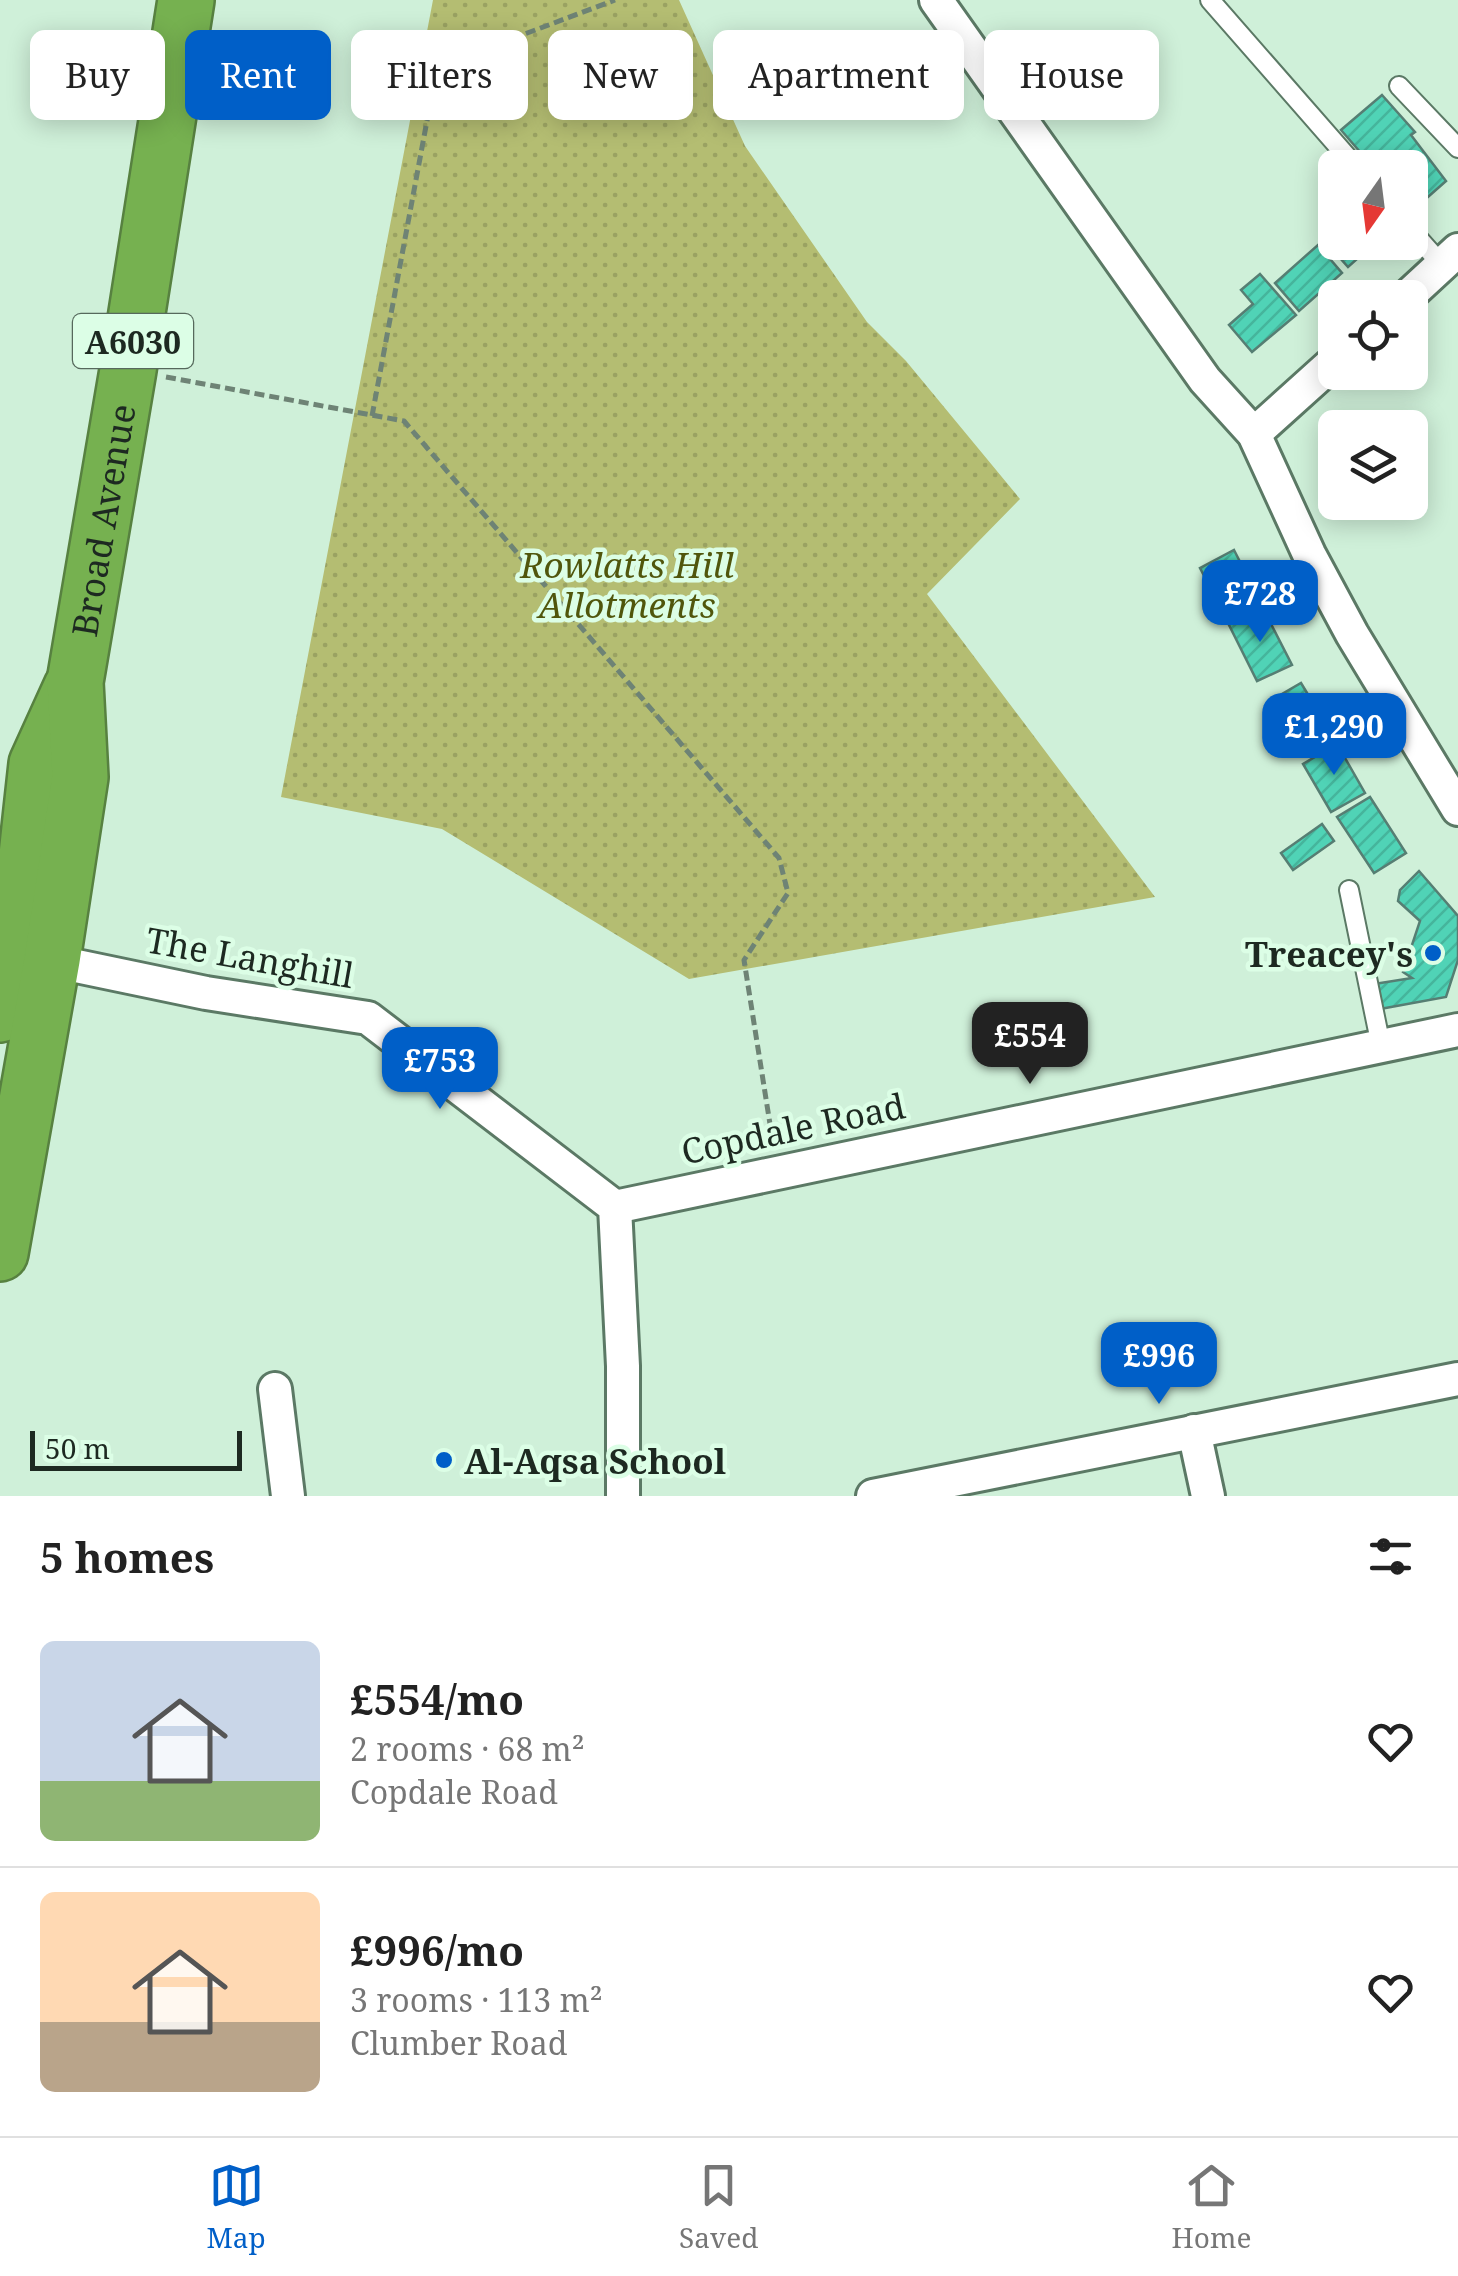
<!DOCTYPE html>
<meta charset="utf-8">
<style>
body{margin:0;font-family:"Noto Serif",serif;background:#f6f6f6;color:#222;height:100vh;display:flex;flex-direction:column;font-size:38px;white-space:nowrap}
*{box-sizing:border-box;margin:0}
p{font-size:32px;color:#767676}
.icon{flex:none;width:55px;height:55px;fill:none;stroke:currentColor;stroke-width:2;stroke-linecap:round;stroke-linejoin:round}
.map{position:relative;height:1496px;overflow:hidden}
.side{display:flex;flex-direction:column;background:#fff;flex:1}
.side>*{flex:none}
.hud{position:absolute;left:30px;top:30px;width:1400px;height:90px;display:flex;gap:20px}
.needle{width:65px;rotate:194deg}
.fabs{position:absolute;left:1318px;top:150px;display:grid;gap:20px}
.fabs a{display:grid;place-items:center;width:110px;height:110px;border-radius:15px;background:#fff;box-shadow:0 5px 25px #0003;font-size:50px}
.scale{position:absolute;left:30px;bottom:25px;width:212px;box-sizing:border-box;padding-left:10px;border:5px solid #1d2921;border-top:0;font-size:28px;line-height:35px;white-space:nowrap;color:#1d2921;-webkit-text-stroke:8px #dcfee6;paint-order:stroke}
.price{position:absolute;translate:-50% -85px;padding:0 22px;border-radius:20px;background:#005fc8;color:#fff;font-size:32px;line-height:65px;filter:drop-shadow(0 2px 5px #0008)}
.price::after{content:'';position:absolute;left:50%;top:60px;width:30px;height:22px;margin-left:-15px;background:inherit;clip-path:polygon(0 0,100% 0,50% 100%)}
.price.active{background:#222;color:#fff}
ul{padding:0;list-style:none}
li{display:flex;align-items:center;gap:30px;height:250px;padding:0 40px}
li+li{border-top:2px solid #e0e0e0}
li span{display:grid;place-items:center;flex:none;width:280px;height:200px;border-radius:15px;color:#555}
li>.icon{margin-inline-start:auto}
span .icon{width:120px;height:120px;fill:#fffc;stroke-width:1}
li b{font-size:42px}
h2{display:flex;justify-content:space-between;align-items:center;height:120px;padding:0 40px;font-size:42px}
.pill{padding:0 35px;border-radius:15px;background:#fff;box-shadow:0 5px 25px #0003;font-size:35px;line-height:90px}
.pill.active{background:#005fc8;color:#fff}
.tab-bar{display:flex;justify-content:space-around;align-items:center;height:140px;border-top:2px solid #e0e0e0;background:#fff;font-size:28px;color:#767676}
.tab-bar a{display:grid;justify-items:center;gap:5px}
.tab-bar .active{color:#005fc8}
.map>svg:first-child{display:block}
</style>
<div class="map">
<svg width="1458" height="1496" viewBox="0 0 1458 1496">
<defs>
<pattern id="garden-dots" width="8" height="8" patternUnits="userSpaceOnUse" patternTransform="scale(2.5)"><rect width="8" height="8" fill="#b4bd72"/><path d="M2 2h.1M6 6h.1" fill="none" stroke="#9aa262" stroke-width="1.8" stroke-linecap="round"/></pattern>
<pattern id="building-hatch" width="6" height="6" patternUnits="userSpaceOnUse" patternTransform="scale(2.5)"><rect width="6" height="6" fill="#50d3b6"/><path d="M-1 1l2-2M0 6l6-6M5 7l2-2" fill="none" stroke="#45b59c"/></pattern>
</defs>
<rect width="100%" height="100%" fill="#cff0d9"/>
<polygon fill="url(#garden-dots)" points="433,0 679,0 745,146 867,322 906,361 1020,499 927,594 1155,897 689,979 442,829 281,797"/>
<g fill="url(#building-hatch)" stroke="#567e73" stroke-width="2.5">
<polygon points="1382,95 1415,132 1411,135 1446,181 1412,211 1410,168 1374,168 1341,130"/>
<polygon points="1335,230 1335,242 1376,242 1348,267 1324,240"/>
<polygon points="1318,245 1342,273 1299,311 1275,283"/>
<polygon points="1260,274 1296,315 1252,352 1229,325 1253,304 1241,290"/>
<polygon points="1234,550 1260,601 1226,618 1200,568"/>
<polygon points="1254,610 1259,620 1267,616 1292,665 1257,681 1228,623"/>
<polygon points="1301,683 1321,716 1326,713 1332,723 1294,747 1268,702"/>
<polygon points="1337,744 1365,793 1331,812 1303,764"/>
<polygon points="1370,797 1406,853 1374,873 1337,817"/>
<polygon points="1322,824 1334,841 1293,870 1281,853"/>
<polygon points="1419,871 1458,916 1458,960 1446,997 1380,1009 1374,984 1412,978 1403,972 1420,921 1398,901 1400,890"/>
</g>
<g fill="none" stroke-linecap="round" stroke-linejoin="round">
<g stroke="#5b7965" stroke-width="22">
<g id="lane">
<polyline points="1210,0 1357,168"/>
<polyline points="1399,86 1458,148"/>
<polyline points="1410,229 1442,265"/>
<polyline points="1349,890 1381,1046"/>
</g>
</g>
<g stroke="#5b7965" stroke-width="38">
<g id="street">
<polyline points="936,0 1205,380 1254,434 1309,554 1352,634 1458,809"/>
<polyline points="1406,298 1458,250"/>
<polyline points="1254,434 1335,361"/>
<polyline points="38,958 206,993 368,1018 615,1207 623,1366 623,1496"/>
<polyline points="615,1207 1458,1030"/>
<polyline points="275,1389 288,1496"/>
<polyline points="1194,1431 1208,1496"/>
<polyline points="873,1496 1458,1379"/>
</g>
</g>
<g stroke="#578140" stroke-width="60">
<g id="highway">
<polyline points="0,1014 16,956 37,764 72,687"/>
<path id="s1" d="M0,1253L52,960L80,777L75,682L128,370L186,0"/>
</g>
</g>
<g stroke="#6e8375" stroke-width="5" stroke-dasharray="10 5" stroke-linecap="butt">
<polyline points="166,377 404,421 779,858 788,893 744,960 773,1143"/>
<polyline points="372,416 437,67 615,0"/>
</g>
<use href="#lane" stroke="#fff" stroke-width="18"/>
<use href="#street" stroke="#fff" stroke-width="32"/>
<use href="#highway" stroke="#76b150" stroke-width="55"/>
</g>
<g fill="#005fc8" stroke="#dcfee6" stroke-width="4">
<circle cx="1433" cy="953" r="10"/>
<circle cx="444" cy="1460" r="10"/>
</g>
<g text-anchor="middle" dominant-baseline="central" stroke-width="9" stroke-linejoin="round" paint-order="stroke">
<rect fill="#dcfee6" stroke="#56695c" stroke-width="2.5" x="73" y="314" width="120" height="54" rx="8"/>
<g font-size="32" font-weight="bold" fill="#1d2921">
<text x="133" y="341">A6030</text>
</g>
<g font-size="35" fill="#1d2921" stroke="#dcfee6">
<text stroke="none"><textPath href="#s1" startOffset="742">Broad Avenue</textPath></text>
<text transform="translate(250 957) rotate(10)">The Langhill</text>
<text transform="translate(793 1128) rotate(-12)">Copdale Road</text>
</g>
<g font-size="35" font-style="italic" fill="#50560c" stroke="#dcfee6">
<text x="627" y="564">Rowlatts Hill<tspan x="627" dy="40">Allotments</tspan></text>
</g>
<g font-size="35" font-weight="bold" fill="#1d2921" stroke="#dcfee6" text-anchor="end">
<text x="1413" y="953">Treacey's</text>
<text x="464" y="1460" text-anchor="start">Al-Aqsa School</text>
</g>
</g>
</svg>
<div class="fabs">
<a><svg class="needle" viewBox="-14 -14 28 28"><path d="M0-13l5 13h-10z" fill="#e53935"/><path d="M0 13l5-13h-10z" fill="#767676"/></svg></a>
<a><svg class="icon" aria-label="locate" viewBox="0 0 24 24"><circle cx="12" cy="12" r="6"/><path d="M12 2v4M12 18v4M2 12h4M18 12h4"/></svg></a>
<a><svg class="icon" aria-label="layers" viewBox="0 0 24 24"><path d="M12 4l9 5-9 5-9-5zM3 14l9 5 9-5"/></svg></a>
</div>
<div class="scale">50 m</div>
<b class="price" style="left:1260px;top:645px">£728</b>
<b class="price" style="left:1334px;top:778px">£1,290</b>
<b class="price active" style="left:1030px;top:1087px">£554</b>
<b class="price" style="left:440px;top:1112px">£753</b>
<b class="price" style="left:1159px;top:1407px">£996</b>
<div class="hud">
<a class="pill">Buy</a>
<a class="pill active">Rent</a>
<a class="pill">Filters</a>
<a class="pill">New</a>
<a class="pill">Apartment</a>
<a class="pill">House</a>
</div>
</div>
<section class="side">
<h2>5 homes<svg class="icon" aria-label="filters" viewBox="0 0 24 24"><path d="M4 7h16M4 17h16"/><circle cx="9" cy="7" r="2"/><circle cx="15" cy="17" r="2"/></svg></h2>
<ul>
<li><span style="background:linear-gradient(#c9d6e8 70%,#8fb573 0)"><svg class="icon" aria-label="home" viewBox="0 0 24 24"><path d="M3 11l9-7 9 7M6 9v11h12V9"/></svg></span><div><b>£554/mo</b><p>2 rooms · 68 m²</p><p>Copdale Road</p></div><svg class="icon" aria-label="heart" viewBox="0 0 24 24"><path d="M12 20l-8-8c-3-5 5-10 8-4 3-6 11-1 8 4z"/></svg></li>
<li><span style="background:linear-gradient(#ffd9b3 65%,#b9a48a 0)"><svg class="icon" aria-label="home" viewBox="0 0 24 24"><path d="M3 11l9-7 9 7M6 9v11h12V9"/></svg></span><div><b>£996/mo</b><p>3 rooms · 113 m²</p><p>Clumber Road</p></div><svg class="icon" aria-label="heart" viewBox="0 0 24 24"><path d="M12 20l-8-8c-3-5 5-10 8-4 3-6 11-1 8 4z"/></svg></li>
</ul>
</section>
<nav class="tab-bar">
<a class="active"><svg class="icon" aria-label="map" viewBox="0 0 24 24"><path d="M3 6l6-2 6 2 6-2v14l-6 2-6-2-6 2zM9 4v14M15 6v14"/></svg>Map</a>
<a><svg class="icon" aria-label="saved" viewBox="0 0 24 24"><path d="M7 4h10v16l-5-4-5 4z"/></svg>Saved</a>
<a><svg class="icon" aria-label="home" viewBox="0 0 24 24"><path d="M3 11l9-7 9 7M6 9v11h12V9"/></svg>Home</a>
</nav>
